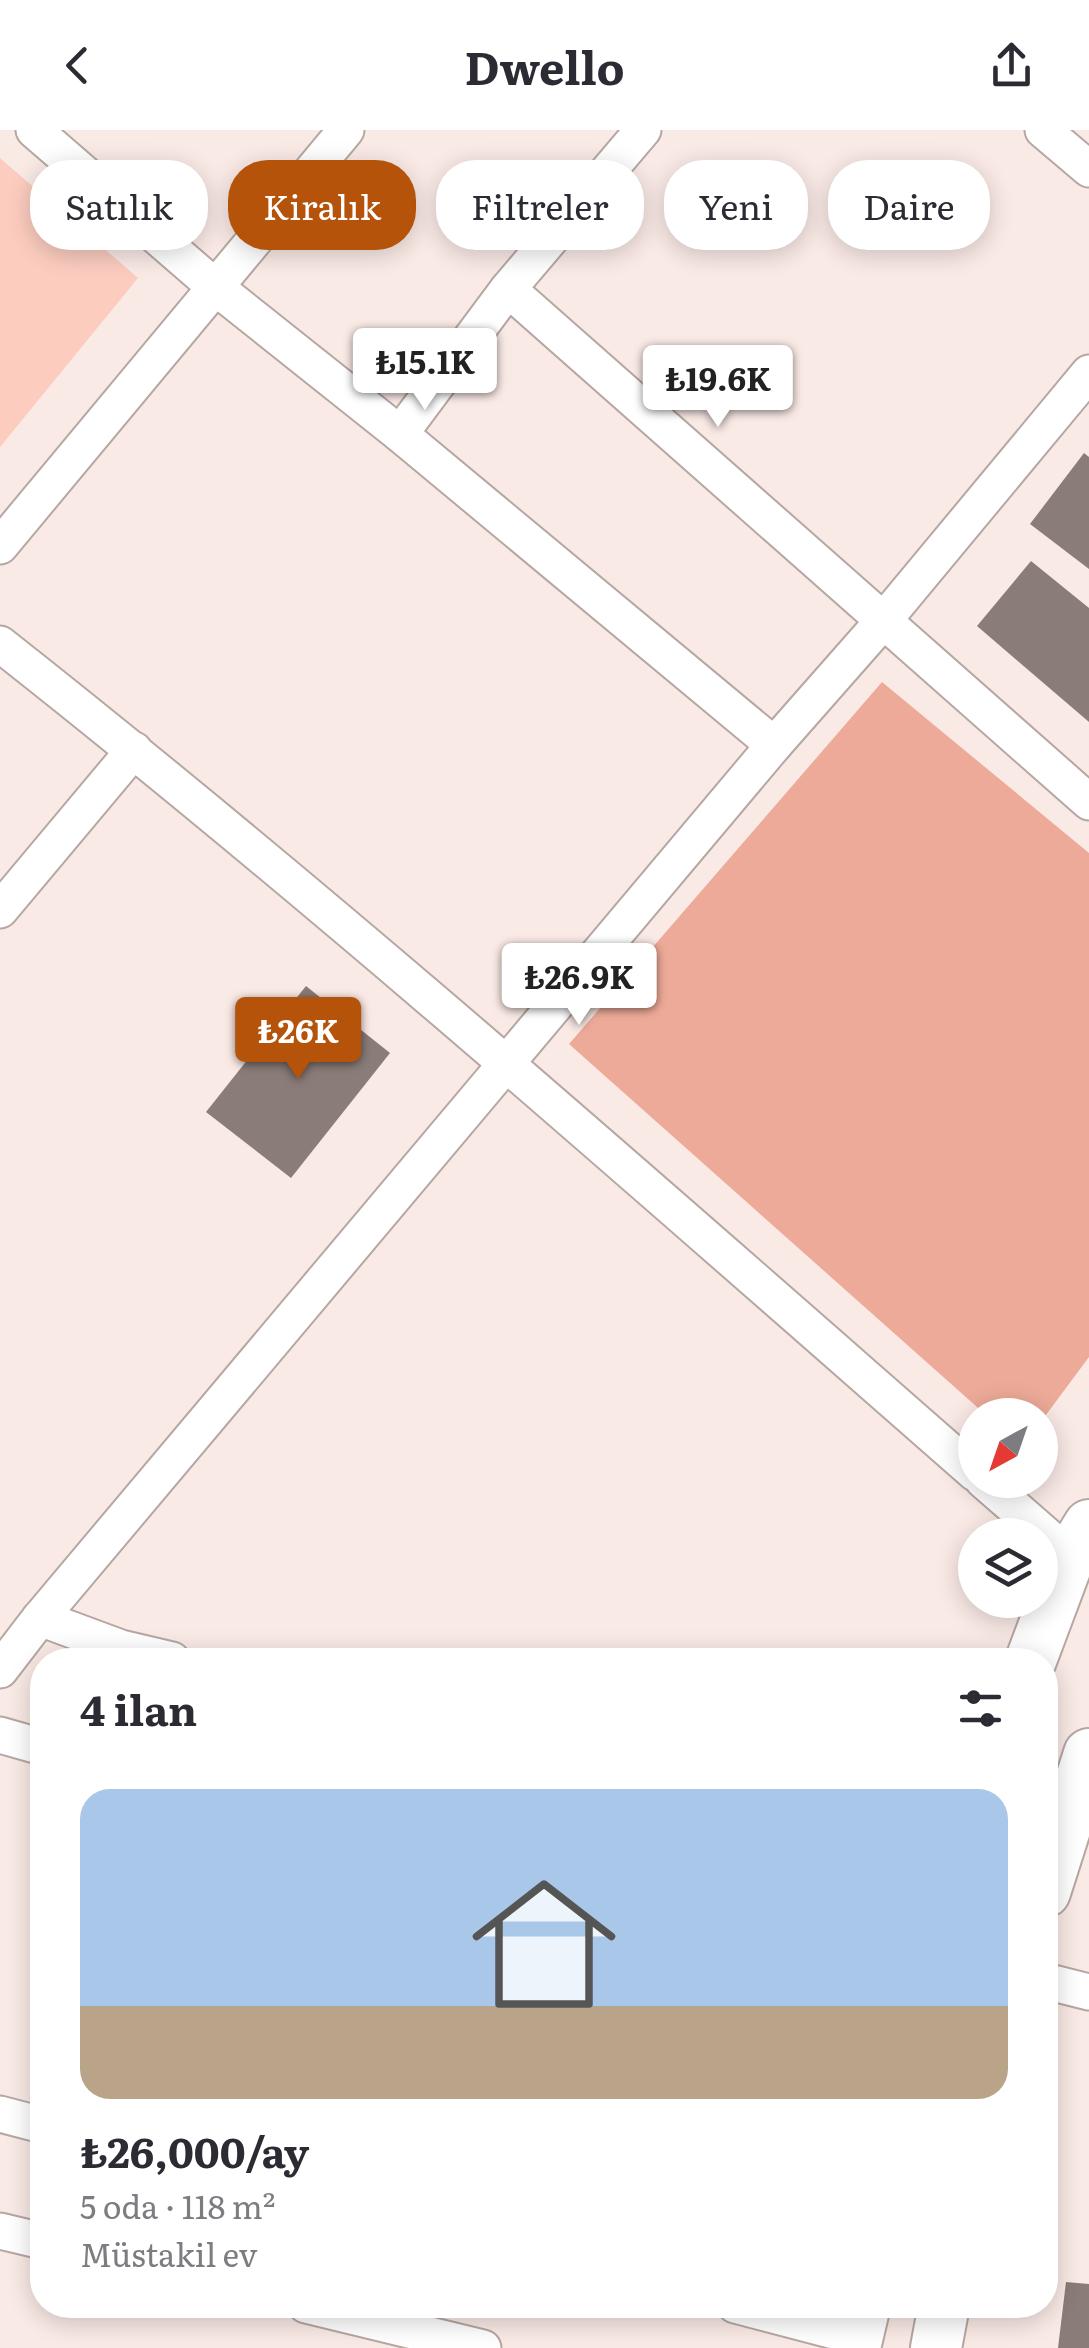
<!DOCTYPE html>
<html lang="tr">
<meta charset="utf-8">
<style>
body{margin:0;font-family:Literata,serif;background:#f2f2f3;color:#2b2b33;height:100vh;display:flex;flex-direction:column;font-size:38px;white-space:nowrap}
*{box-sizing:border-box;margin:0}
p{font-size:32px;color:#7c7c81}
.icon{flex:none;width:55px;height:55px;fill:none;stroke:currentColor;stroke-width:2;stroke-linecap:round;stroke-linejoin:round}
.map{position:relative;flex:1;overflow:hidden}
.panel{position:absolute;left:30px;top:1518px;width:1028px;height:670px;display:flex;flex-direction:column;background:#fff;border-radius:40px;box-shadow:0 5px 25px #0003}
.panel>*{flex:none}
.guide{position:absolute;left:30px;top:30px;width:1030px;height:90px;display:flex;gap:20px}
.needle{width:65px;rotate:220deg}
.fabs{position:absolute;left:958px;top:1268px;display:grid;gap:20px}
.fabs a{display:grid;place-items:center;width:100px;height:100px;border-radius:50%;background:#fff;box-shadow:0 5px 25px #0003;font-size:50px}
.price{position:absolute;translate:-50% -85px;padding:0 22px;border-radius:10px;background:#fff;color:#222;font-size:32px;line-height:65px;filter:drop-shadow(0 2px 5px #0008)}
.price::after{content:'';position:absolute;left:50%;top:60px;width:30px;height:22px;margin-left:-15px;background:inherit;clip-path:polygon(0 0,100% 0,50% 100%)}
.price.on{background:#b45309;color:#fff}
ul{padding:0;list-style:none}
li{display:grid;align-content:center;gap:20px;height:530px;padding:0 50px}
li span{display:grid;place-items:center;height:310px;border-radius:30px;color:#555}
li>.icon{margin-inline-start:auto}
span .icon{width:180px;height:180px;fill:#fffc;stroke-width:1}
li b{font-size:42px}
h2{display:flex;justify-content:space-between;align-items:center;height:120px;padding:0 50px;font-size:42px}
.tag{padding:0 35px;border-radius:40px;background:#fff;box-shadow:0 5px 25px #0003;font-size:35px;line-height:90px}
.tag.on{background:#b45309;color:#fff}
header{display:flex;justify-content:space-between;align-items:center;height:130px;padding:0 50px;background:#fff;font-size:45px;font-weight:700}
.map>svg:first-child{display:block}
</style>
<header><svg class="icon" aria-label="back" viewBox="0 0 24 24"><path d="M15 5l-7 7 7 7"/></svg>Dwello<svg class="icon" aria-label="share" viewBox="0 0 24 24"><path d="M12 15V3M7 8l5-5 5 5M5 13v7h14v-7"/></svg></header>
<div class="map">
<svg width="1089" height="2218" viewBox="0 0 1089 2218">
<rect width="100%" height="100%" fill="#faeae6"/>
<polygon fill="#fcccbf" points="0,28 138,148 0,317"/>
<polygon fill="#eeaa98" points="882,552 1089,723 1089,1227 1040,1293 1040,1285 986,1285 569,914"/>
<g fill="#8a7c78">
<polygon points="1084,323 1089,327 1089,439 1030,394"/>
<polygon points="1031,431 1089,478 1089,592 977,496"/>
<polygon points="306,856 390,923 291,1048 206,982"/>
<polygon points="1066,2152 1089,2154 1089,2218 1058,2218"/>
</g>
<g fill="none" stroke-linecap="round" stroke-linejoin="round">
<g stroke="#b6a7a3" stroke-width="39">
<g id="minor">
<polyline points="34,0 214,156 400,304 774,615"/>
<polyline points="1043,0 1089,39"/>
<polyline points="508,159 1089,672"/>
<polyline points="400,304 508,159 643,0"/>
<polyline points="0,416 346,0"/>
<path d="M0,514C335,778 654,1062 975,1343"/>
<polyline points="0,780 134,620"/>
<polyline points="983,1350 1070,1426"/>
<polyline points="40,1488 121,1518 172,1530"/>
<polyline points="0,1540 40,1488 774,615 884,490 1089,243"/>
<polyline points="0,1605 42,1617"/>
<polyline points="1045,1851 1089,1862"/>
<polyline points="0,1984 42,1995"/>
<polyline points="0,2101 42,2111"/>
<polyline points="306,2175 483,2218"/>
<polyline points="735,2175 857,2207"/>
</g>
</g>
<g stroke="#b6a7a3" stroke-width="54">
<g id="secondary">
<polyline points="1031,1530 1070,1426 1089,1395"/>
<polyline points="1045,1762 1089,1624"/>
<polyline points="855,2218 865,2175"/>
<polyline points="936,2218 944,2175"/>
</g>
</g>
<use href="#minor" stroke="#fff" stroke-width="35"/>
<use href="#secondary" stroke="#fff" stroke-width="50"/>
</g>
</svg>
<div class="fabs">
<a><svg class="needle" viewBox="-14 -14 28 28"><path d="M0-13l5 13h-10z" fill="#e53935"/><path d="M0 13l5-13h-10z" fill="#7c7c81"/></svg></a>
<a><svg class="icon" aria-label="layers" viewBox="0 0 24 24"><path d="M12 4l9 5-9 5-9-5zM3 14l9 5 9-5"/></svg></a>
</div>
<b class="price" style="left:425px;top:283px">₺15.1K</b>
<b class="price" style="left:718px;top:300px">₺19.6K</b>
<b class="price" style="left:579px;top:898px">₺26.9K</b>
<b class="price on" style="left:298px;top:952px">₺26K</b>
<div class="guide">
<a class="tag">Satılık</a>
<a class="tag on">Kiralık</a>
<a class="tag">Filtreler</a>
<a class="tag">Yeni</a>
<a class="tag">Daire</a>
</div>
<section class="panel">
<h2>4 ilan<svg class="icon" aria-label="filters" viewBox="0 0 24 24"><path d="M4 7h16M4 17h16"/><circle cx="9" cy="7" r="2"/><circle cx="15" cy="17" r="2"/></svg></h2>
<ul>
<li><span style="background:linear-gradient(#a9c7e8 70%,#b9a48a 0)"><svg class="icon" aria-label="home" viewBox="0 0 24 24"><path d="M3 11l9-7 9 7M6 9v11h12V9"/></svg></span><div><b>₺26,000/ay</b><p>5 oda · 118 m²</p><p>Müstakil ev</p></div></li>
</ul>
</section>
</div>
